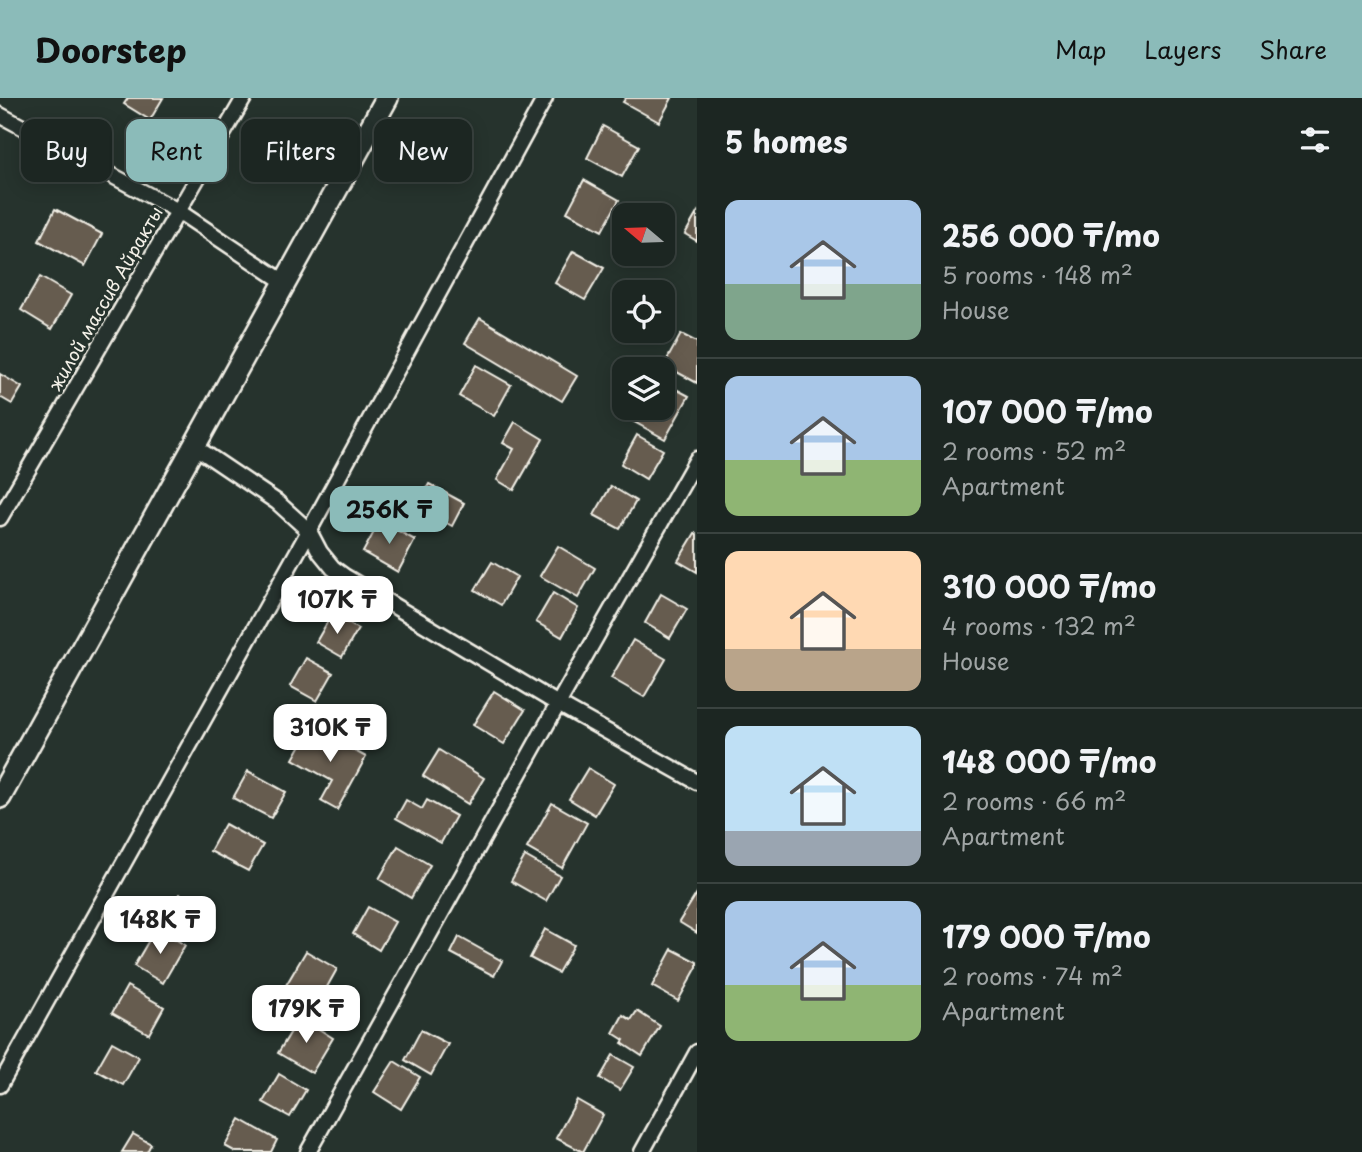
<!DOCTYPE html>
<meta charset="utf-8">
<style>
body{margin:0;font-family:"Playpen Sans",sans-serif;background:#252e2a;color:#f1f3f6;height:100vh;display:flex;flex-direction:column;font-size:26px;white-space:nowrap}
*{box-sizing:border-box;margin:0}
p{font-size:23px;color:#a0a5a5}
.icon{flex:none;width:38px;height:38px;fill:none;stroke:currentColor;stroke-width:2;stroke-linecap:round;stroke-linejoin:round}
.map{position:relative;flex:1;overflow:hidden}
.side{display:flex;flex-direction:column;background:#1c2622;width:665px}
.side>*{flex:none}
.banner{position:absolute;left:21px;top:21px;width:570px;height:63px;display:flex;gap:14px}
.needle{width:46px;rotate:289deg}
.fabs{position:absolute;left:612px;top:105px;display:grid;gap:14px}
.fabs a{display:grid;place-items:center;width:63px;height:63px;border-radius:14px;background:#1c2622;box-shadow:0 4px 18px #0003,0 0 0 2px #3a4340;font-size:35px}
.price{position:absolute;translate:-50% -60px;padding:0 16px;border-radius:14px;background:#fff;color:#222;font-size:23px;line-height:46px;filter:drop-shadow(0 2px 4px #0008)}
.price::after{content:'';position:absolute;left:50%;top:42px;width:21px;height:16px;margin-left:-10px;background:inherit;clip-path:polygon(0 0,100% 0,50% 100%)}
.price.current{background:#8bbbb9;color:#111}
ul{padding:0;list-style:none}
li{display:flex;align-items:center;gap:21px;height:175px;padding:0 28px}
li+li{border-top:2px solid #3a4340}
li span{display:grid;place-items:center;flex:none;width:196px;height:140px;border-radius:14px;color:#555}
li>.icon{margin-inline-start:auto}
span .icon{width:84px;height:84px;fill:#fffc;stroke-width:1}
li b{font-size:30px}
h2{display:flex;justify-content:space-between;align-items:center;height:84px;padding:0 28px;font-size:30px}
.pill{padding:0 24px;border-radius:14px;background:#1c2622;box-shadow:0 4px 18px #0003,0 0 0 2px #3a4340;font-size:24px;line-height:63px}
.pill.current{background:#8bbbb9;color:#111}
header{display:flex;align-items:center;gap:42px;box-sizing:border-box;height:98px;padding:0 35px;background:#8bbbb9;color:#111}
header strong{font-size:33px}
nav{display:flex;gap:38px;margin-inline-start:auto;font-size:24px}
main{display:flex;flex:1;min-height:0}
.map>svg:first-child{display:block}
</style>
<header>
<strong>Doorstep</strong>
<nav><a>Map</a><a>Layers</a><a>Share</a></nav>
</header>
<main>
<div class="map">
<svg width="697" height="1054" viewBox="0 0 697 1054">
<rect width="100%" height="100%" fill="#26332d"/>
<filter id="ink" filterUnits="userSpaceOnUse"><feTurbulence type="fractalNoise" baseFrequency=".0143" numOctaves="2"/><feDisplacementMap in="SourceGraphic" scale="14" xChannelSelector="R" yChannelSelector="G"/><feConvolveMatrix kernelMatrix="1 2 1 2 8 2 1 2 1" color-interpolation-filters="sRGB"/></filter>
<g filter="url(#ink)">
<g fill="#665c50" stroke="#f4f1e8" stroke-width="2">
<polygon points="128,0 163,0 150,22 124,6"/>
<polygon points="626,0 672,0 659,24 623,4"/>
<polygon points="603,28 639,48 622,79 587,60"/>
<polygon points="584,82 619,102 602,133 567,114"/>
<polygon points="55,111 102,136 85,168 39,143"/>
<polygon points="697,115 697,143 685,136"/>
<polygon points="573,153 604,170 585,202 555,185"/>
<polygon points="40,179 71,197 52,231 21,212"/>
<polygon points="480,220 577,278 562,303 465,245"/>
<polygon points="681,236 697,244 697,285 664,267"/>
<polygon points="476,267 511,287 494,318 459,298"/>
<polygon points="0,276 22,289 12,306 0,299"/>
<polygon points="672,289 689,298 665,341 629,321 635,310 663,310 663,295 665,296"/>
<polygon points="515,324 543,341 514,392 497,382 514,351 503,345"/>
<polygon points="637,337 663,352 646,381 621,366"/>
<polygon points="429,386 464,405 452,428 416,408"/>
<polygon points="611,388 636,403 620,431 594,417"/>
<polygon points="380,423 415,442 398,474 363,454"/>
<polygon points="695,435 697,436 697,474 678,463"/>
<polygon points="558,448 595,470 578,500 540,478"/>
<polygon points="492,464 517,479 501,507 475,492"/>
<polygon points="553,495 578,510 562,539 536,524"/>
<polygon points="661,496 687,511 670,540 645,525"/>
<polygon points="332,516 358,531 342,559 316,544"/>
<polygon points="633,542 666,561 644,599 611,580"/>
<polygon points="306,560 333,575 317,603 290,588"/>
<polygon points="494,593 525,612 504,646 473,627"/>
<polygon points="311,629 366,659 337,712 321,703 332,683 293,661"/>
<polygon points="439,652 484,680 468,706 423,678"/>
<polygon points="588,670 614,686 595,717 569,701"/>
<polygon points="248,673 286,694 271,720 233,700"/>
<polygon points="406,702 422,711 427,702 456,718 441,745 396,720"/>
<polygon points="552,705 587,725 562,770 527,750"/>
<polygon points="225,726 263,747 248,773 210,753"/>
<polygon points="398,748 430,767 411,800 379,781"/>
<polygon points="525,758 560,778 546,803 511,783"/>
<polygon points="697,795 697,835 679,824"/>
<polygon points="180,796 207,811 191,839 164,823"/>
<polygon points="368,809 395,824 379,852 353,836"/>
<polygon points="156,830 185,847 163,885 134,868"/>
<polygon points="545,831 574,847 558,875 530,860"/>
<polygon points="459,839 502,863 494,878 451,855"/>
<polygon points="672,851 697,864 697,869 678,903 652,888"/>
<polygon points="306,853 337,871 317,907 285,889"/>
<polygon points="127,888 164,909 149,936 112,915"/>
<polygon points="637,913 660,928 642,958 622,945 624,942 613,935 623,917 631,922"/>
<polygon points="300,919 333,940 312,975 278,955"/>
<polygon points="421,932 448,946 431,977 405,962"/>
<polygon points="112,944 139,959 123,987 96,972"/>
<polygon points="613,957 634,969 620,992 600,980"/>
<polygon points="394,963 420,979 401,1011 374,994"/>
<polygon points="279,976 306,992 290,1019 263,1004"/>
<polygon points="577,1002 603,1017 583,1054 556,1040"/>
<polygon points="240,1021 277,1042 271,1054 236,1054 225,1048"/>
<polygon points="133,1036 151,1046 147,1054 122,1054"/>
</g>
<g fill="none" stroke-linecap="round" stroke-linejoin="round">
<g stroke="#f4f1e8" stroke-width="19">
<g id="street">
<polyline points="0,17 178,113 284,184"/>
<polyline points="194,348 277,404 309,433 320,454 333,470 344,478 558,606 697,684"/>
<polyline points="0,420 244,0"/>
<polyline points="0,987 309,433 545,0"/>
<polyline points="308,1054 558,606 697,361"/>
<polyline points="642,1054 697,954"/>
</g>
</g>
<g stroke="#f4f1e8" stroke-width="26">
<polyline id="secondary" points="0,699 387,0"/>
</g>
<use href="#street" stroke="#26332d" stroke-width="14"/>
<use href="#secondary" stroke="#26332d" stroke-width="21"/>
</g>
</g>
<g text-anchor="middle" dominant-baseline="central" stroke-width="6" stroke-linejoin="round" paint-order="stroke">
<g font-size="18" fill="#f4f1e8" stroke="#26332d">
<text transform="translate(105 200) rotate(-60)">жилой массив Айракты</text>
</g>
</g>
</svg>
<div class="fabs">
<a><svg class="needle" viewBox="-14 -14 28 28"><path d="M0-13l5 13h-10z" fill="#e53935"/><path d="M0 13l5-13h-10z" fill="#a0a5a5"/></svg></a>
<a><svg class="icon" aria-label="locate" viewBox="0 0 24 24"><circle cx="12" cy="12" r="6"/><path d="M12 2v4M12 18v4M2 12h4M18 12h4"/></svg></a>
<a><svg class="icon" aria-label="layers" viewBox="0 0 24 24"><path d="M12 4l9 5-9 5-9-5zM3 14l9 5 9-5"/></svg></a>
</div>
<b class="price current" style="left:389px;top:448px">256K ₸</b>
<b class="price" style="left:337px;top:538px">107K ₸</b>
<b class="price" style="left:330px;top:666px">310K ₸</b>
<b class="price" style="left:160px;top:858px">148K ₸</b>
<b class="price" style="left:306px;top:947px">179K ₸</b>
<div class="banner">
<a class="pill">Buy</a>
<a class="pill current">Rent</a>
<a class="pill">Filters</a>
<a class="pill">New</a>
</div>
</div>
<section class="side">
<h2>5 homes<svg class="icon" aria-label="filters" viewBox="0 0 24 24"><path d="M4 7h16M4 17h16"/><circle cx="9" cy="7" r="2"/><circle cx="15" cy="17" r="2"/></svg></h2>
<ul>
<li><span style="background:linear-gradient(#a9c7e8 60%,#7fa58c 0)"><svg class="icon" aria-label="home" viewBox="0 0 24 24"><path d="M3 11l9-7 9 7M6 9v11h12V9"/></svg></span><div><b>256 000 ₸/mo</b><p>5 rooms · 148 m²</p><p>House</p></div></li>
<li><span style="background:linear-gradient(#a9c7e8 60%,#8fb573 0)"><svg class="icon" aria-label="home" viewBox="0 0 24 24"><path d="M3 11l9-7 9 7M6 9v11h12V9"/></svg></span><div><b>107 000 ₸/mo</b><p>2 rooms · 52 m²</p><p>Apartment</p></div></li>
<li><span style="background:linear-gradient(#ffd9b3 70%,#b9a48a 0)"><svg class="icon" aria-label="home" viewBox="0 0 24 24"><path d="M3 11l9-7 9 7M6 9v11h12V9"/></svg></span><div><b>310 000 ₸/mo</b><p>4 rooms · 132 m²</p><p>House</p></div></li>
<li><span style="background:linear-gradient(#bfe0f5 75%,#9aa5b1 0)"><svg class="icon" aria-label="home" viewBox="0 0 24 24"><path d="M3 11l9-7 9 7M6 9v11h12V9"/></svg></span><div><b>148 000 ₸/mo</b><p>2 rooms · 66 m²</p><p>Apartment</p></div></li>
<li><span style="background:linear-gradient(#a9c7e8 60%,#8fb573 0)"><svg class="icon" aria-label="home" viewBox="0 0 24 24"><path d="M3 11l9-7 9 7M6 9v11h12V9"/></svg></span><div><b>179 000 ₸/mo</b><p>2 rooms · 74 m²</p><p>Apartment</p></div></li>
</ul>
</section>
</main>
